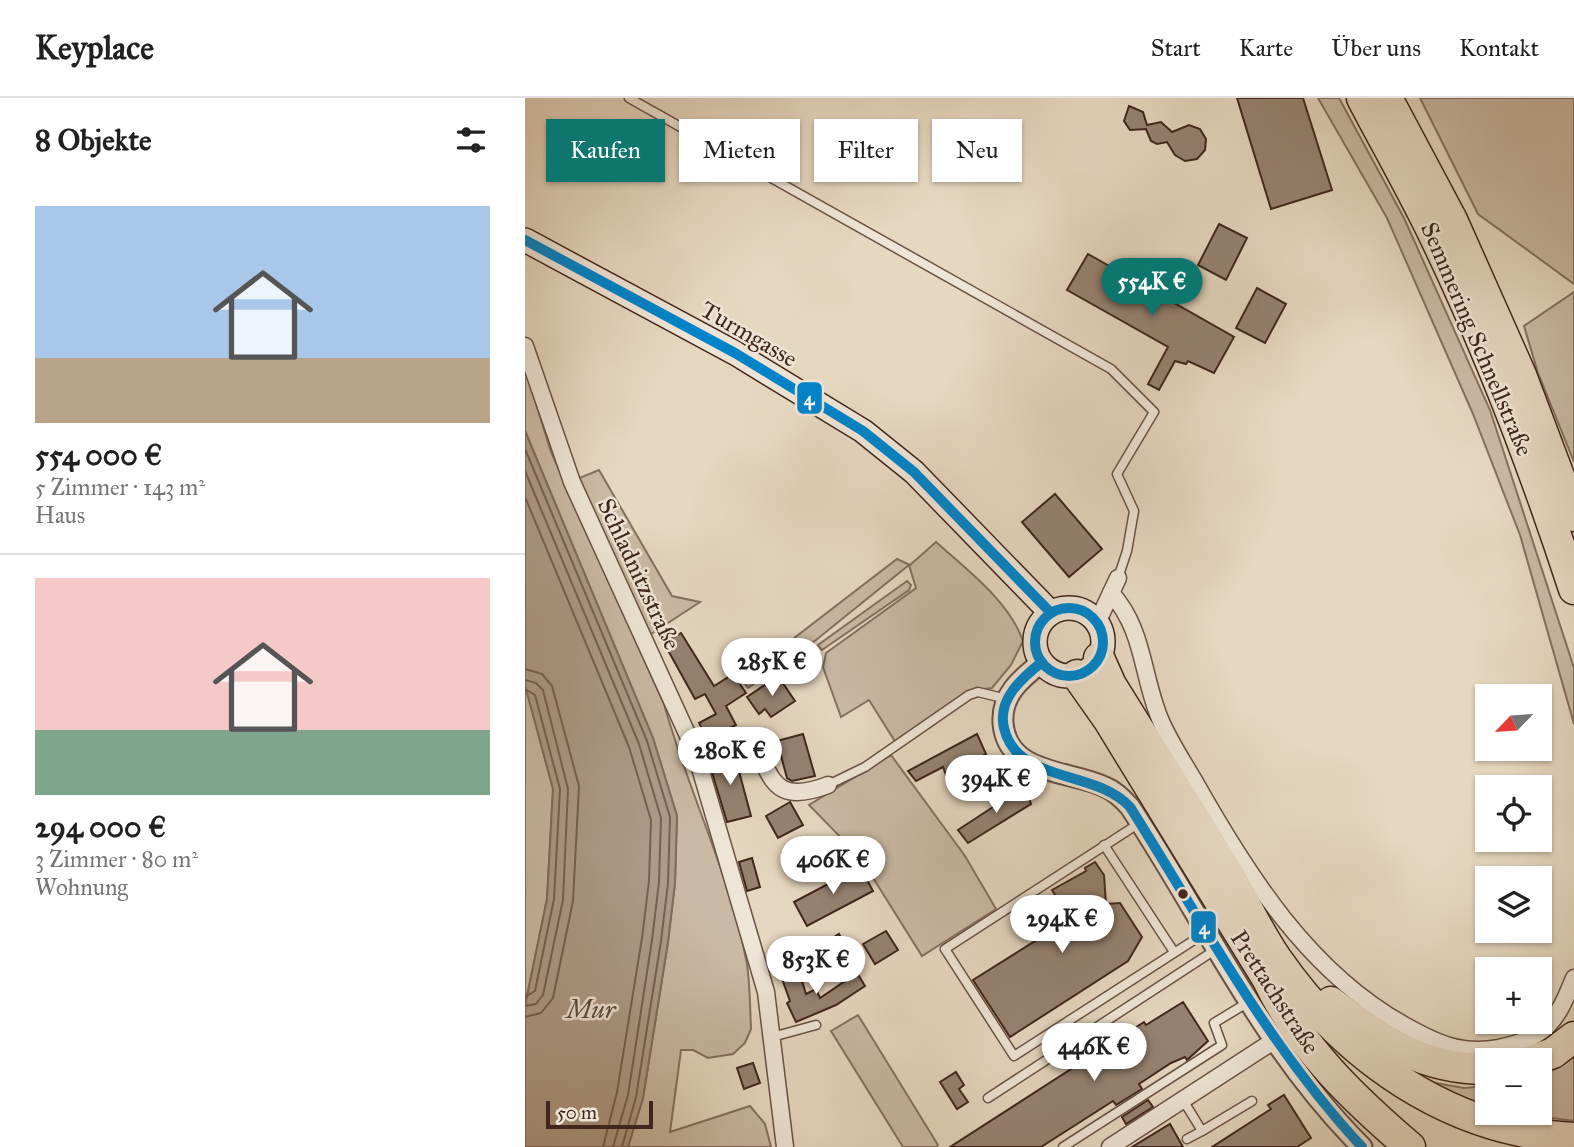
<!DOCTYPE html>
<html lang="de">
<meta charset="utf-8">
<style>
body{margin:0;font-family:"IM FELL Great Primer",serif;background:#f2f2f2;color:#202124;height:100vh;display:flex;flex-direction:column;font-size:26px;white-space:nowrap}
*{box-sizing:border-box;margin:0}
p{font-size:23px;color:#757577}
.icon{flex:none;width:38px;height:38px;fill:none;stroke:currentColor;stroke-width:2;stroke-linecap:round;stroke-linejoin:round}
.map{position:relative;flex:1;overflow:hidden}
.drawer{display:flex;flex-direction:column;background:#fff;width:525px}
.drawer>*{flex:none}
.banner{position:absolute;left:21px;top:21px;width:665px;height:63px;display:flex;gap:14px}
.needle{width:46px;rotate:245deg}
.tools{position:absolute;left:950px;top:586px;display:grid;gap:14px}
.tools a{display:grid;place-items:center;width:77px;height:77px;border-radius:0px;background:#fff;box-shadow:0 2px 5px #0004;font-size:35px}
.scale{position:absolute;left:21px;bottom:18px;width:107px;box-sizing:border-box;padding-left:7px;border:4px solid #40261c;border-top:0;font-size:19px;line-height:24px;white-space:nowrap;color:#40261c;-webkit-text-stroke:5px #efe5d6;paint-order:stroke}
.price{position:absolute;translate:-50% -60px;padding:0 16px;border-radius:24px;background:#fff;color:#222;font-size:23px;line-height:46px;filter:drop-shadow(0 2px 4px #0008)}
.price::after{content:'';position:absolute;left:50%;top:42px;width:21px;height:16px;margin-left:-10px;background:inherit;clip-path:polygon(0 0,100% 0,50% 100%)}
.price.on{background:#0f766e;color:#fff}
ul{padding:0;list-style:none}
li{display:grid;align-content:center;gap:14px;height:371px;padding:0 35px}
li+li{border-top:2px solid #e0e0e0}
li span{display:grid;place-items:center;height:217px;border-radius:0px;color:#555}
li>.icon{margin-inline-start:auto}
span .icon{width:126px;height:126px;fill:#fffc;stroke-width:1}
li b{font-size:30px}
h2{display:flex;justify-content:space-between;align-items:center;height:84px;padding:0 35px;font-size:30px}
.tag{padding:0 24px;border-radius:0px;background:#fff;box-shadow:0 2px 5px #0004;font-size:24px;line-height:63px}
.tag.on{background:#0f766e;color:#fff}
header{display:flex;align-items:center;gap:42px;box-sizing:border-box;height:98px;padding:0 35px;background:#fff;border-bottom:2px solid #e0e0e0}
header strong{font-size:33px}
nav{display:flex;gap:38px;margin-inline-start:auto;font-size:24px}
main{display:flex;flex:1;min-height:0}
.map>svg:first-child{display:block}
</style>
<header>
<strong>Keyplace</strong>
<nav><a>Start</a><a>Karte</a><a>Über uns</a><a>Kontakt</a></nav>
</header>
<main>
<section class="drawer">
<h2>8 Objekte<svg class="icon" aria-label="filters" viewBox="0 0 24 24"><path d="M4 7h16M4 17h16"/><circle cx="9" cy="7" r="2"/><circle cx="15" cy="17" r="2"/></svg></h2>
<ul>
<li><span style="background:linear-gradient(#a9c7e8 70%,#b9a48a 0)"><svg class="icon" aria-label="home" viewBox="0 0 24 24"><path d="M3 11l9-7 9 7M6 9v11h12V9"/></svg></span><div><b>554 000 €</b><p>5 Zimmer · 143 m²</p><p>Haus</p></div></li>
<li><span style="background:linear-gradient(#f6c9c9 70%,#7fa58c 0)"><svg class="icon" aria-label="home" viewBox="0 0 24 24"><path d="M3 11l9-7 9 7M6 9v11h12V9"/></svg></span><div><b>294 000 €</b><p>3 Zimmer · 80 m²</p><p>Wohnung</p></div></li>
</ul>
</section>
<div class="map">
<svg width="1049" height="1049" viewBox="0 0 1049 1049">
<rect width="100%" height="100%" fill="#e6d7c0"/>
<filter id="stains"><feTurbulence type="fractalNoise" baseFrequency=".00286" numOctaves="4"/><feColorMatrix values="0 0 0 0 .2 0 0 0 0 .09 0 0 0 0 .02 0 0 0 .5 -.17"/></filter>
<radialGradient id="worn" r=".72"><stop offset=".6" stop-color="#630" stop-opacity="0"/><stop offset="1" stop-color="#630" stop-opacity=".3"/></radialGradient>
<g fill="#cab9a4" stroke="#857060" stroke-width="2">
<polygon points="793,0 814,0 879,120 965,312 1049,570 1049,626 995,437 948,316 862,120"/>
<polygon points="895,0 1049,0 1049,186 953,116"/>
<polygon points="1049,194 1049,364 1013,275 999,228"/>
<path d="M0,270L26,354L139,606C163,693 205,776 222,866C225,887 225,909 226,931L220,945L208,956L183,960L168,952H156L145,1034L225,1008L240,1026L246,1049H103L118,1000L143,844L150,785L152,718L128,640L0,333Z"/>
<polygon points="74,372 147,498 175,504 123,538 52,381"/>
<path d="M411,444C442,472 484,503 498,543L486,567L467,590L443,593L371,645L344,602L316,619L298,569L301,555L391,490L384,467L291,542L223,590L210,573L243,560L372,461L385,467Z"/>
<polygon points="382,483 386,487 384,492 297,552 293,547"/>
<polygon points="0,587 28,691 22,801 0,908"/>
<polygon points="366,657 440,758 471,811 397,858 335,759 284,707"/>
<polygon points="333,917 413,1047 411,1049 378,1049 306,933"/>
<polygon points="1049,955 1049,1023 989,1015 1015,1015 1015,975"/>
<polygon points="899,983 939,990 962,988 962,1011"/>
</g>
<polygon fill="#ae9b88" stroke="#826c5d" stroke-width="2" points="0,333 128,640 152,718 150,785 143,844 118,1000 103,1049 0,1049 0,908 22,801 28,691 0,587"/>
<g fill="none" stroke-linecap="round" stroke-linejoin="round">
<g stroke="#776052" stroke-width="2">
<polyline points="0,351 122,643 145,719 143,785 136,843 111,999 97,1049"/>
<polyline points="0,373 114,646 136,720 134,784 127,842 103,997 88,1049"/>
<polyline points="0,399 104,649 126,722 124,783 117,840 92,994 78,1049"/>
<polyline points="0,571 17,576 27,588 54,688 48,803 28,900 16,915 0,919"/>
<polyline points="0,582 11,585 18,592 43,691 38,802 18,897 11,906 0,908"/>
<polyline points="0,591 10,597 35,691 29,801 10,893 0,899"/>
</g>
</g>
<g fill="#968271" stroke="#40261c" stroke-width="2">
<polygon points="712,0 778,0 807,92 746,111"/>
<polygon points="604,8 618,14 622,27 636,24 647,34 664,27 675,31 681,41 680,52 672,61 660,63 650,57 642,44 632,46 626,43 621,31 605,32 599,23"/>
<polygon points="694,126 722,140 701,182 673,167"/>
<polygon points="563,156 709,239 689,275 663,263 661,266 650,263 634,292 623,286 643,249 542,192"/>
<polygon points="732,190 761,206 740,245 711,230"/>
<polygon points="530,396 577,451 544,479 497,424"/>
<polygon points="156,535 189,588 208,576 221,595 201,608 211,627 191,637 182,639 174,625 191,616 180,596 170,601 139,545"/>
<polygon points="253,578 270,603 246,619 240,611 234,616 222,599"/>
<polygon points="278,636 290,678 267,683 262,680 252,643"/>
<polygon points="452,636 461,656 421,677 418,669 391,683 383,673"/>
<polygon points="209,655 226,718 202,724 183,661"/>
<polygon points="500,688 506,706 443,745 433,732"/>
<polygon points="265,704 278,727 253,740 241,718"/>
<polygon points="227,760 235,789 222,793 214,764"/>
<polygon points="570,764 579,777 581,806 595,805 617,839 603,863 485,939 448,882 545,821 527,792 561,773 560,770"/>
<polygon points="335,769 348,793 282,828 269,804"/>
<polygon points="361,833 373,852 350,866 338,846"/>
<polygon points="314,836 321,848 299,862 292,850"/>
<polygon points="274,873 281,896 291,891 295,900 332,875 340,888 311,907 271,924 262,905 265,903 256,878"/>
<polygon points="658,904 683,943 662,962 660,959 646,965 614,986 617,991 591,1007 588,1003 516,1049 425,1049 619,924 621,927"/>
<polygon points="228,965 235,985 219,991 212,970"/>
<polygon points="431,974 439,987 434,991 443,1004 432,1011 415,984"/>
<polygon points="759,997 786,1040 772,1049 687,1049 746,1011 743,1007"/>
<polygon points="623,1002 628,1009 601,1026 597,1019"/>
<polygon points="645,1026 658,1049 607,1049"/>
</g>
<g fill="none" stroke-linecap="round" stroke-linejoin="round">
<g stroke="#6a5245" stroke-width="11">
<g id="service">
<polyline points="104,0 586,271 629,314 592,376 609,413 602,453 593,480"/>
<polyline points="303,687 340,669 444,597 453,594 482,601"/>
<polyline points="613,726 420,851 489,958 680,835"/>
<polyline points="579,747 649,854"/>
<polyline points="247,939 291,927"/>
<polyline points="463,1000 690,852"/>
<polyline points="658,1002 677,1033 727,1003"/>
<polyline points="662,1041 677,1033"/>
<polyline points="538,1049 697,947 689,925 722,905"/>
</g>
</g>
<g stroke="#6a5245" stroke-width="19">
<g id="minor">
<polyline points="0,248 47,384 170,653 241,894 260,1049"/>
<path d="M586,495C619,531 617,578 635,621C644,643 659,665 671,686C723,778 784,874 879,927C911,945 936,957 973,950C1021,941 1032,923 1049,880"/>
<polyline points="572,525 593,480"/>
<path d="M170,653L217,642C251,656 233,714 303,687"/>
<polyline points="585,1049 750,942"/>
</g>
</g>
<g stroke="#6a5245" stroke-width="23">
<path id="tertiary" d="M517,564C497,580 476,596 478,625C482,677 545,672 580,689C590,693 598,701 605,709C680,823 739,952 837,1049"/>
</g>
<g stroke="#40261c" stroke-width="26">
<g id="secondary">
<polyline points="0,142 210,255 338,333 389,374 526,515"/>
<circle cx="544" cy="544" r="34"/>
</g>
</g>
<g stroke="#40261c" stroke-width="33">
<g id="motorway">
<path d="M837,0C860,44 885,88 907,133C963,248 1009,369 1049,491"/>
<polyline points="862,0 927,122 996,277 1049,418"/>
<path d="M574,560L586,587C624,648 663,710 701,772C718,801 732,832 751,860C820,960 925,1034 1049,1040"/>
<path d="M552,577L583,621L743,882C775,950 829,1001 885,1049"/>
<path d="M806,904C856,943 897,971 962,971"/>
<polyline points="1009,962 1028,955 1049,939"/>
</g>
</g>
<use href="#service" stroke="#efe5d6" stroke-width="8"/>
<use href="#minor" stroke="#efe5d6" stroke-width="16"/>
<use href="#tertiary" stroke="#efe5d6" stroke-width="19"/>
<use href="#secondary" stroke="#efe5d6" stroke-width="23"/>
<use href="#motorway" stroke="#e6d7c0" stroke-width="30"/>
<g stroke="#efe5d6" stroke-width="16">
<g id="bus-1">
<polyline points="0,142 210,255 338,333 389,374 526,515"/>
<circle cx="544" cy="544" r="34"/>
<path d="M517,564C497,580 472,601 479,630C492,686 571,671 605,709C679,826 742,947 837,1049"/>
</g>
</g>
<use href="#bus-1" stroke="#0084ca" stroke-width="10"/>
</g>
<circle fill="#40261c" stroke="#efe5d6" stroke-width="2.5" cx="658" cy="796" r="6"/>
<g text-anchor="middle" dominant-baseline="central" stroke-width="5" stroke-linejoin="round" paint-order="stroke">
<g font-size="24" fill="#40261c" stroke="#efe5d6">
<text transform="translate(224 236) rotate(30)">Turmgasse</text>
<text transform="translate(952 241) rotate(67)">Semmering Schnellstraße</text>
<text transform="translate(114 476) rotate(65)">Schladnitzstraße</text>
<text transform="translate(750 894) rotate(57)">Prettachstraße</text>
</g>
<g font-size="26" font-style="italic" fill="#61493c" stroke="#efe5d6">
<text x="66" y="911">Mur</text>
</g>
</g>
<g stroke="#efe5d6" stroke-width="2.5">
<rect x="271" y="283" width="27" height="34" rx="7" fill="#0084ca"/>
<rect x="665" y="812" width="27" height="34" rx="7" fill="#0084ca"/>
</g>
<g font-size="19" text-anchor="middle" font-weight="bold" fill="#fff">
<text x="284" y="307">4</text>
<text x="679" y="836">4</text>
</g>
<rect width="100%" height="100%" filter="url(#stains)"/>
<rect width="100%" height="100%" fill="url(#worn)"/>
</svg>
<div class="tools">
<a><svg class="needle" viewBox="-14 -14 28 28"><path d="M0-13l5 13h-10z" fill="#e53935"/><path d="M0 13l5-13h-10z" fill="#757577"/></svg></a>
<a><svg class="icon" aria-label="locate" viewBox="0 0 24 24"><circle cx="12" cy="12" r="6"/><path d="M12 2v4M12 18v4M2 12h4M18 12h4"/></svg></a>
<a><svg class="icon" aria-label="layers" viewBox="0 0 24 24"><path d="M12 4l9 5-9 5-9-5zM3 14l9 5 9-5"/></svg></a>
<a>+</a>
<a>−</a>
</div>
<div class="scale">50 m</div>
<b class="price on" style="left:627px;top:220px">554K €</b>
<b class="price" style="left:247px;top:600px">285K €</b>
<b class="price" style="left:205px;top:689px">280K €</b>
<b class="price" style="left:471px;top:717px">394K €</b>
<b class="price" style="left:308px;top:798px">406K €</b>
<b class="price" style="left:537px;top:857px">294K €</b>
<b class="price" style="left:291px;top:898px">853K €</b>
<b class="price" style="left:569px;top:985px">446K €</b>
<div class="banner">
<a class="tag on">Kaufen</a>
<a class="tag">Mieten</a>
<a class="tag">Filter</a>
<a class="tag">Neu</a>
</div>
</div>
</main>
